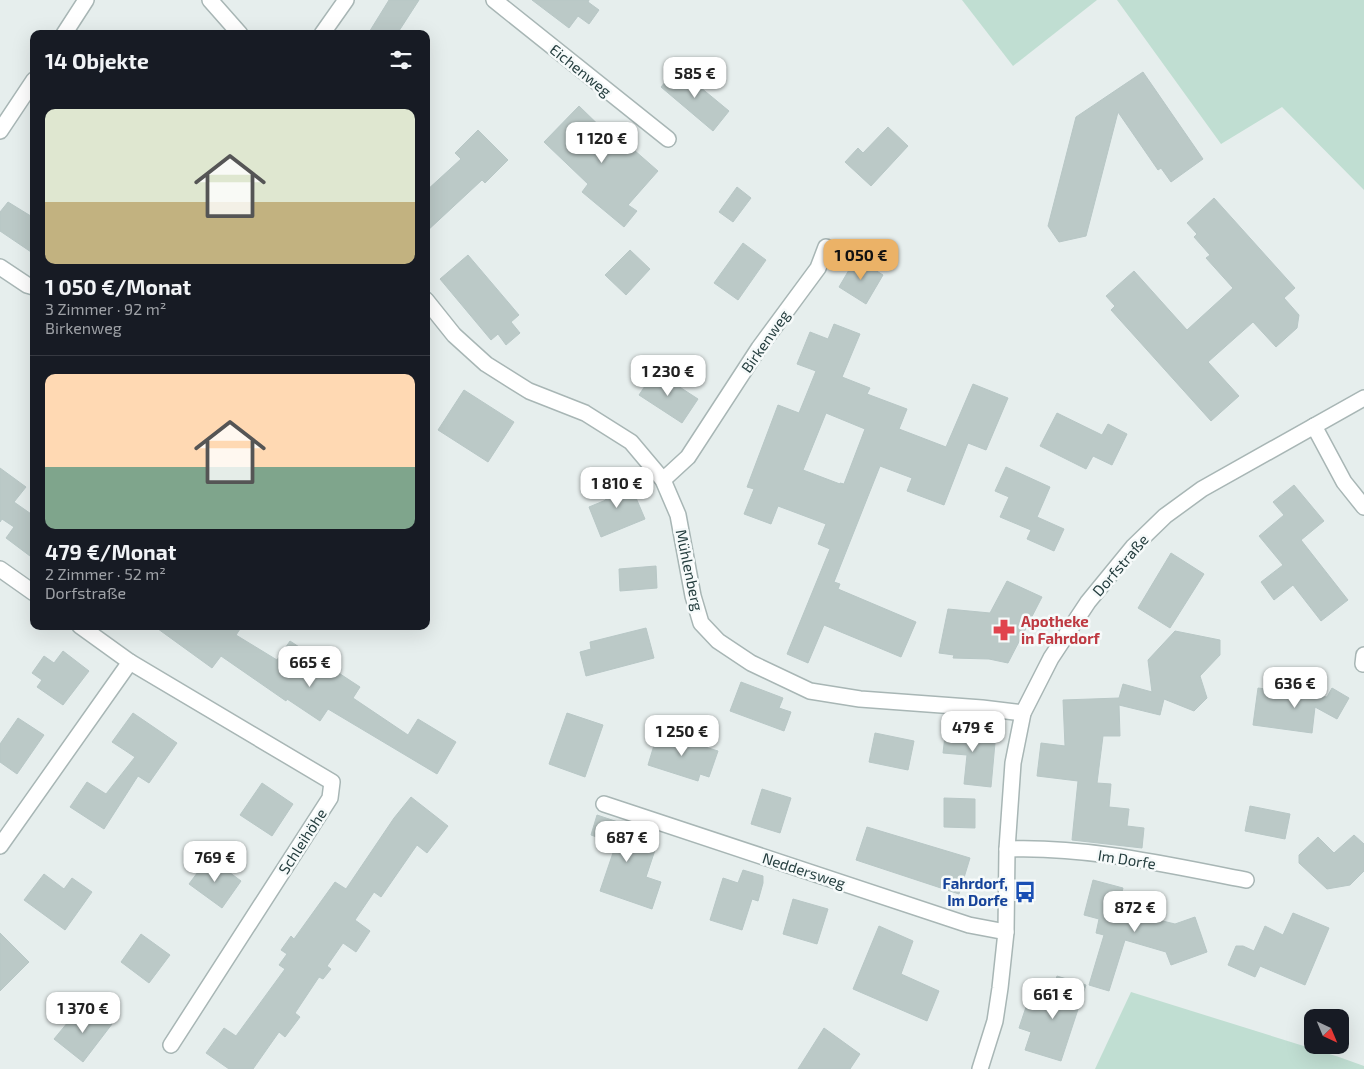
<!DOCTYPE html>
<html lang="de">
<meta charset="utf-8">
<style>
body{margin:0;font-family:"Exo 2",sans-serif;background:#20242c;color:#f1f3f6;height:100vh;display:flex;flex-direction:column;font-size:19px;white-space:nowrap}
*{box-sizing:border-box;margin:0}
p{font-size:16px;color:#9ea1a6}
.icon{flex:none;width:28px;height:28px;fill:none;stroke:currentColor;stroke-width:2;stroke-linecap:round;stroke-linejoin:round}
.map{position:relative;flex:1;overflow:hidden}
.details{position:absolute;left:30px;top:30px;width:400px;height:600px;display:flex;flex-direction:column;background:#171b24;border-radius:10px;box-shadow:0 5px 20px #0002}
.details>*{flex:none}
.needle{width:32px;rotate:136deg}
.tools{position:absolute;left:1304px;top:1009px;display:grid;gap:10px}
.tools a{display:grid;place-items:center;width:45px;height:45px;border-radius:10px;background:#171b24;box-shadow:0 5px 20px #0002;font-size:25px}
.price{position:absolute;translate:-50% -42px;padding:0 11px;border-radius:10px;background:#fff;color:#222;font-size:16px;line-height:32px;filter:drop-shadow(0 1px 2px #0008)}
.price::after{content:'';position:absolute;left:50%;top:30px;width:15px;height:11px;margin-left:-8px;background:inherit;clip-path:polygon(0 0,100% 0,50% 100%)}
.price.active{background:#ebb267;color:#111}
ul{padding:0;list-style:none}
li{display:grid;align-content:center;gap:10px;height:265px;padding:0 15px}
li+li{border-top:1px solid #363941}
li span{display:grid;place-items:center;height:155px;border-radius:10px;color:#555}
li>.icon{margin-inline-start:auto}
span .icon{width:90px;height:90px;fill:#fffc;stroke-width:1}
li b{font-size:21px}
h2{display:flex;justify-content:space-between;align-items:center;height:60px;padding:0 15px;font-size:21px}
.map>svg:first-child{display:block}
</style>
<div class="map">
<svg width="1364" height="1069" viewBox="0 0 1364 1069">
<rect width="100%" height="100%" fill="#e6eeed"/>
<g fill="#c0ded2">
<polygon points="962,0 1097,0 1013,66"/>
<polygon points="1117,0 1364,0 1364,190 1282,107 1221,144"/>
<polygon points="1131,992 1339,1057 1364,1066 1364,1069 1095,1069"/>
</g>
<g fill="#bbc9c7" stroke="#b8c7c6" fill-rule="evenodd">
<polygon points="389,0 419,0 397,34 368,34"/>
<polygon points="532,0 589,0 588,2 599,10 589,24 578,16 569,28"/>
<polygon points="677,68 729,111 713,131 661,87"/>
<polygon points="1143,72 1203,159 1171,182 1161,168 1158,170 1118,112 1086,236 1059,242 1048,226 1076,117"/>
<polygon points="579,106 614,140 618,136 658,171 628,205 637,211 624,227 582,192 588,184 544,142"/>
<polygon points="888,127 908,146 871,186 845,162 858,148 863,153"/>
<polygon points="478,130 508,160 485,183 482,180 426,232 426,191 461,159 455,153"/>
<polygon points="737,187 751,198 733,222 719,212"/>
<polygon points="1214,198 1295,288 1284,298 1299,315 1297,328 1276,347 1253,322 1208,362 1239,396 1211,421 1111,310 1115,306 1106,296 1134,271 1187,330 1233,288 1206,258 1210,255 1194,237 1197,234 1187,223"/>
<polygon points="8,202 34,218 34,254 0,231 0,212"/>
<polygon points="743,243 766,260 738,300 714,283"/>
<polygon points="630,250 650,269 626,295 605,275"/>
<polygon points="468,255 519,315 511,322 520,333 506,345 498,334 491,340 440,279"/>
<polygon points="856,258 883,275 866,304 839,287"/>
<path d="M834,324L860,334L842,377L870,388L867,394L907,409L899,429L946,447L973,384L1008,398L986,450L968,443L944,505L907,491L912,478L880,466L834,582L840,584L838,589L916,622L901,657L824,625L808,663L787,654L830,549L818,544L826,524L778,506L771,524L744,514L754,489L747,487L778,405L799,413L816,371L797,364L810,332L828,339ZM826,413L865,429L844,484L840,483V484L803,470Z"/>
<polygon points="655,371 698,399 682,423 639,395"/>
<polygon points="464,390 514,422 488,462 438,430"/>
<polygon points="1057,413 1102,435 1108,424 1127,434 1112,465 1093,456 1086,469 1040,446"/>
<polygon points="1006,467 1050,487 1037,517 1064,529 1054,551 1027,539 1031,530 1000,517 1009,497 995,491"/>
<polygon points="0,468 26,487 14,502 34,516 34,559 6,538 14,527 2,519 0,522"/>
<polygon points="628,479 645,519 601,537 589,507 606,500 602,490"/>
<polygon points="1294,485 1324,521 1301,540 1348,600 1321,621 1293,585 1274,600 1261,582 1283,565 1259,536 1284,515 1273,502"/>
<polygon points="1171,553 1204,574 1170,628 1138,608"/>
<polygon points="656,566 657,588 620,591 619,569"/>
<polygon points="1007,581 1042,597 1008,663 989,659 953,658 954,655 939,653 948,609 990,613"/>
<polygon points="154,626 242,626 236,635 277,660 290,641 360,687 353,698 408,735 418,719 456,742 437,774 328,709 320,721 287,699 286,701 221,656 212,668"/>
<polygon points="646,628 654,658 586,676 580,652 591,649 590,642"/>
<polygon points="1175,631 1220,640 1220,655 1200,676 1207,698 1194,711 1164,699 1160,715 1119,705 1120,736 1103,736 1097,783 1111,784 1109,807 1129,809 1127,826 1144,828 1142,848 1072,840 1078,781 1037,776 1041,743 1065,746 1063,700 1119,698 1123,684 1152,692 1148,660"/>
<polygon points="63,651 89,671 63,705 37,687 42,680 32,673 44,656 54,663"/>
<polygon points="741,682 783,698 779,708 791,712 784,731 730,711"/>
<polygon points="1258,688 1327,697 1332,688 1349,698 1337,719 1315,707 1312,733 1253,725"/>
<polygon points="133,713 177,743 149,783 138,776 104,829 70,807 87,782 106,794 135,757 112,742"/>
<polygon points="567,713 603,725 585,777 549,764"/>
<polygon points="18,718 44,735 17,774 0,762 0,744"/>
<polygon points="946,727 996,732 991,787 964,784 967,755 943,753"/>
<polygon points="658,732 718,751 709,777 700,774 698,781 648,765"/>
<polygon points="875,733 914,741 908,770 869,762"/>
<polygon points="262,783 293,804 272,836 240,815"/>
<polygon points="762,789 791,798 780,833 751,824"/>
<polygon points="411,797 448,826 427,853 417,845 381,897 374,892 355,920 370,931 356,952 343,943 327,966 331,969 323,979 319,977 295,1013 300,1017 285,1037 279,1032 253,1069 229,1069 206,1053 224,1028 236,1036 285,969 279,965 287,954 281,950 291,936 294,939 335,882 346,889 394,818"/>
<polygon points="944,798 975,799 975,828 944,827"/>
<polygon points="1250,806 1290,814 1285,839 1245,831"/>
<polygon points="597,815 642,830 638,841 656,847 646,877 661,882 652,909 600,891 616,844 591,835"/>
<polygon points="867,827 970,858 959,894 856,860"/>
<polygon points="1354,835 1364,844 1364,871 1350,885 1327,889 1299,863 1299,855 1318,837 1334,853"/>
<polygon points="209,857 241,881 222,908 189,884"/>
<polygon points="743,870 763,876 763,883 758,901 752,899 742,930 710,920 723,878 738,883"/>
<polygon points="44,874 64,889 72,878 92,892 65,930 24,900"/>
<polygon points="1093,880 1123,888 1121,896 1133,899 1130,913 1175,924 1195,917 1207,952 1171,965 1166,952 1125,940 1109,991 1089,985 1104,935 1096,933 1099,919 1084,915"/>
<polygon points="793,899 828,909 817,944 783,934"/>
<polygon points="1293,913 1329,928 1305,985 1260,966 1255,977 1228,965 1236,946 1243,946 1254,951 1265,926 1283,935"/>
<polygon points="879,926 913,941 901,974 939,991 927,1021 853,989"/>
<polygon points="0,933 29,962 0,991"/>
<polygon points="141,934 170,955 149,983 121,962"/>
<polygon points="1057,976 1086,985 1061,1061 1025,1050 1031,1032 1019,1028 1027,1004 1046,1010"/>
<polygon points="78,1010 89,1020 96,1011 112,1024 83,1062 54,1039"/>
<polygon points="824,1028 860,1054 850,1069 798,1069"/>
</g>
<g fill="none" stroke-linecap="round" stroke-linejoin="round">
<g stroke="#a8b6b5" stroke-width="18">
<g id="minor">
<polyline points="210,0 240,34"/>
<polyline points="494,0 668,139"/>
<polyline points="64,34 86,0"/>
<polyline points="322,34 346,0"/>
<polyline points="0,131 34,80"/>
<polyline points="0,267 27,285 34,287"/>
<polyline points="426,300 454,335 486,364 529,391 585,413 631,442 663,480 678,515 693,596 701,623 718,641 751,663 810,691 860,699 982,708 1023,713"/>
<polyline points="1314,426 1344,482 1364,507"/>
<polyline points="663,480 688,457 759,348 818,268 826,247"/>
<polyline points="0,569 34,593"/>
<polyline points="130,662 332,782 330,798 171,1045"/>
<polyline points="1363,664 1364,655"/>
<polyline points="604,804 969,925 1006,932"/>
<polyline points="0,846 130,662 80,626"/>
<path d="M1007,849C1087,846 1168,865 1246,880"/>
<polyline points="980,1069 995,1021 1000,988 1006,932 1007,849 1013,763 1023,713 1051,658 1088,602 1133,547 1165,516 1202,489 1364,398"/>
</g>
</g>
<use href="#minor" stroke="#fff" stroke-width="15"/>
</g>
<defs>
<g id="pharmacy-bare" transform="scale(1.725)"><path d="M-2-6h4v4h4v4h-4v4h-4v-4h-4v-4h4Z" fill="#e0444e" stroke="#f6fafa" stroke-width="2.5" paint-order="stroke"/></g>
<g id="bus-bare" transform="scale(1.725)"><path d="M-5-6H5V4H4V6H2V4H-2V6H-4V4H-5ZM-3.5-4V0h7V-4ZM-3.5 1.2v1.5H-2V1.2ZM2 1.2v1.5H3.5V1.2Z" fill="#1a4fb4" stroke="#f6fafa" stroke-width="2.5" paint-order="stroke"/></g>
</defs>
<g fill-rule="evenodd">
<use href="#pharmacy-bare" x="1004" y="630"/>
<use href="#bus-bare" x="1025" y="892"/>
</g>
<g text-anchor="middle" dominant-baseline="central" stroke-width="5" stroke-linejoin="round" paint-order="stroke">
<g font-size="15" fill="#253e3f" stroke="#f6fafa">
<text transform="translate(581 70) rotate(39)">Eichenweg</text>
<text transform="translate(765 341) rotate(-55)">Birkenweg</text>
<text transform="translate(1120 565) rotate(-49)">Dorfstraße</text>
<text transform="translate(690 570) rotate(78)">Mühlenberg</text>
<text transform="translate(302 841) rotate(-57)">Schleihöhe</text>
<text transform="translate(1127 859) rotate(9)">Im Dorfe</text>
<text transform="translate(804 870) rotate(18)">Neddersweg</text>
</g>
<g font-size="15" font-weight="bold" fill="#be3a42" stroke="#f6fafa" text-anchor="start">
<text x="1021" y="621">Apotheke<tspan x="1021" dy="17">in Fahrdorf</tspan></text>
</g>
<g font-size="15" font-weight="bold" fill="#164399" stroke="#f6fafa" text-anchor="end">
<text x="1008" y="883">Fahrdorf,<tspan x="1008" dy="17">Im Dorfe</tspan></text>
</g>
</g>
</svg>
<div class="tools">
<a><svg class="needle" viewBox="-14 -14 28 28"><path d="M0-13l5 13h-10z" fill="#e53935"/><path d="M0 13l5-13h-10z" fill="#9ea1a6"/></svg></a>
</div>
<b class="price" style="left:695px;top:99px">585 €</b>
<b class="price" style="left:602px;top:164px">1 120 €</b>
<b class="price active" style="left:861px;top:281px">1 050 €</b>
<b class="price" style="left:668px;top:397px">1 230 €</b>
<b class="price" style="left:617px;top:509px">1 810 €</b>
<b class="price" style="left:310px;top:688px">665 €</b>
<b class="price" style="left:1295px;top:709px">636 €</b>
<b class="price" style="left:973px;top:753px">479 €</b>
<b class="price" style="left:682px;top:757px">1 250 €</b>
<b class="price" style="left:627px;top:863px">687 €</b>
<b class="price" style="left:215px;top:883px">769 €</b>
<b class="price" style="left:1135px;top:933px">872 €</b>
<b class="price" style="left:1053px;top:1020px">661 €</b>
<b class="price" style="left:83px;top:1034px">1 370 €</b>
<section class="details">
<h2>14 Objekte<svg class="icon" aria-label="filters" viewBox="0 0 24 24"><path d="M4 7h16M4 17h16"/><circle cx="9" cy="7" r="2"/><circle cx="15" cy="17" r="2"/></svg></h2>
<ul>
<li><span style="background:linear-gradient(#dfe7d0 60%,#c2b280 0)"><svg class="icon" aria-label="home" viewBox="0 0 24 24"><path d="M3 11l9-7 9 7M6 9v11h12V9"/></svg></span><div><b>1 050 €/Monat</b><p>3 Zimmer · 92 m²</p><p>Birkenweg</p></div></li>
<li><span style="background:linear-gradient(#ffd9b3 60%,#7fa58c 0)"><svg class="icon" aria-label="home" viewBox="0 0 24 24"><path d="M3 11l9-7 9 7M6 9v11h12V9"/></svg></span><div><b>479 €/Monat</b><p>2 Zimmer · 52 m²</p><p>Dorfstraße</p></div></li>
</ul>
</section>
</div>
